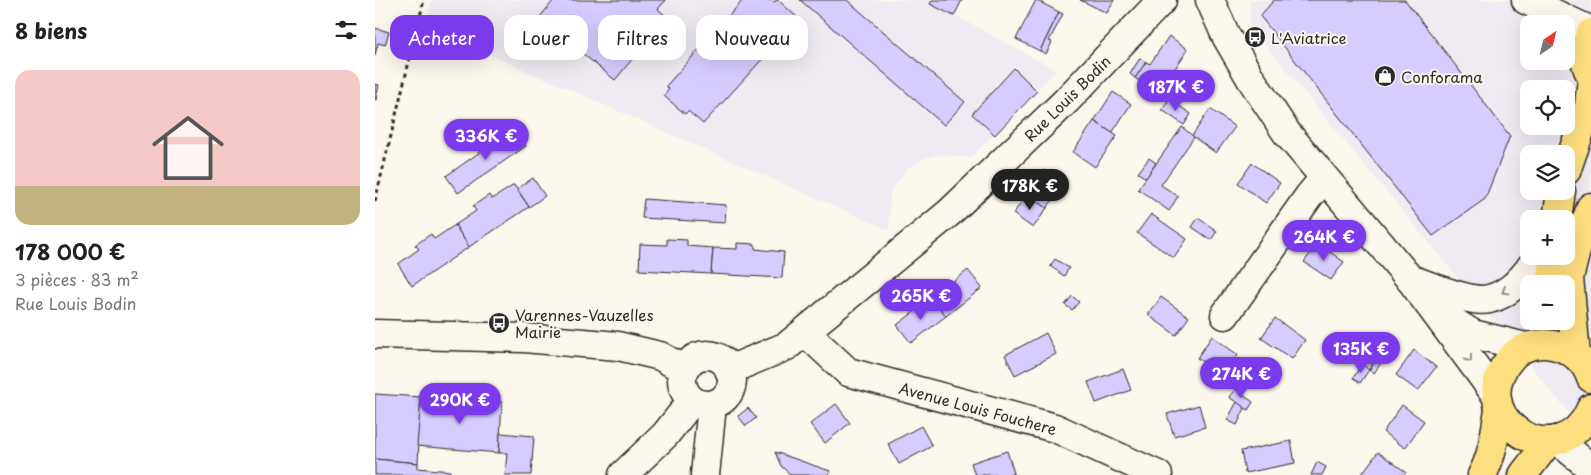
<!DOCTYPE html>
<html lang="fr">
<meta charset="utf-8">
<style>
body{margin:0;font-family:"Playpen Sans",sans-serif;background:#f6f6f6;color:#222;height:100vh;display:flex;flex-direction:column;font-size:19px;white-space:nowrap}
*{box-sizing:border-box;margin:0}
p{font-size:16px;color:#767676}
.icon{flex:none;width:28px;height:28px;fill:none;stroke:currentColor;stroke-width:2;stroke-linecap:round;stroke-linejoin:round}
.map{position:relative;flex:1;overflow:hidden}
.side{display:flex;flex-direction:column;background:#fff;width:375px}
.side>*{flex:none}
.hud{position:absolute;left:15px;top:15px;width:475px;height:45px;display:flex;gap:10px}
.needle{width:32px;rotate:35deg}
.controls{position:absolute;left:1145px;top:15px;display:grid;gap:10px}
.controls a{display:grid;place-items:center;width:55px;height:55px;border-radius:10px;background:#fff;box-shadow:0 5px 20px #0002;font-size:25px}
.price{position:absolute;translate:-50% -42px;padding:0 11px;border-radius:18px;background:#7c3aed;color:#fff;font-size:16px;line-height:32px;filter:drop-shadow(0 1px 2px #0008)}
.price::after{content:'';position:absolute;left:50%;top:30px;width:15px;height:11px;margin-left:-8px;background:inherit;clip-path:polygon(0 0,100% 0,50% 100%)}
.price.active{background:#222;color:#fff}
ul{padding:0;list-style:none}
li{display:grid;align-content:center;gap:10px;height:265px;padding:0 15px}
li+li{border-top:1px solid #e0e0e0}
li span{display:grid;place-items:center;height:155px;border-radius:15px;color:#555}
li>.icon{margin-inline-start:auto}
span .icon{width:90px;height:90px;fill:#fffc;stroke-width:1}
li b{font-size:21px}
h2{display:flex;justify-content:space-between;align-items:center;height:60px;padding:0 15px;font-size:21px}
.chip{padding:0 18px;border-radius:15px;background:#fff;box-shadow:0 5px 20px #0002;font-size:18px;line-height:45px}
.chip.active{background:#7c3aed;color:#fff}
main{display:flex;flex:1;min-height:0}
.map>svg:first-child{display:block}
</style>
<main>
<section class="side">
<h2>8 biens<svg class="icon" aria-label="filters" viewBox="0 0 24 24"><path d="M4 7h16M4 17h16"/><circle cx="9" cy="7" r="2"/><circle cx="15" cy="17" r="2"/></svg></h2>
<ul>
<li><span style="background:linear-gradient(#f6c9c9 75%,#c2b280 0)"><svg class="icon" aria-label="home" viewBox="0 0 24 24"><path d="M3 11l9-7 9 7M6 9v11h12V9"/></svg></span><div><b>178 000 €</b><p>3 pièces · 83 m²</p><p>Rue Louis Bodin</p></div></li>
</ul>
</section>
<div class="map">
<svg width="1216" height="475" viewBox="0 0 1216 475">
<rect width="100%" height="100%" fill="#fbf7ec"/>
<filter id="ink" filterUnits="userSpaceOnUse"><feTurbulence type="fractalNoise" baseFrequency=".02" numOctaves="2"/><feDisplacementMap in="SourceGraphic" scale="10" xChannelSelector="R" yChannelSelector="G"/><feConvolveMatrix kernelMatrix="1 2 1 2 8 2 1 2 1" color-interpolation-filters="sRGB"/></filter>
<g filter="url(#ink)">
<g fill="#f0eaf2" fill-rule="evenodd">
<polygon points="57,0 551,0 681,70 596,158 564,154 550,158 534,167 515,191 514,230 50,26"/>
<path d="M875,0H1216V439L874,25ZM1154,24H1191V61H1154ZM1154,89H1191V126H1154ZM1154,154H1191V191H1154ZM1154,219H1191V256H1154ZM1154,284H1191V321H1154Z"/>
</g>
<g fill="#d7ccff" stroke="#2b2b2b">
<polygon points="179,0 291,0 283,9 292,17 240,80 164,18"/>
<polygon points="368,0 396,0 398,2 403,0 424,19 328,124 313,111 310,114 289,96 294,89 291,86"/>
<polygon points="425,0 472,0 590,102 569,125"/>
<polygon points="557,0 587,0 579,16 555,4"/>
<polygon points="661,0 684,12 665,51 641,39"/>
<polygon points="705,0 739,0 732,13"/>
<polygon points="899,0 1030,0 1135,136 1110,199 1058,236 885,16"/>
<polygon points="684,12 688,14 674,41 677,42 671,54 665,51"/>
<polygon points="0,28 14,32 10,45 3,43 0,55"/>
<polygon points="794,36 813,49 783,94 760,78 771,62 775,64"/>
<polygon points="765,58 771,62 760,78 755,74"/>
<polygon points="639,68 662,91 620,135 597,114"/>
<polygon points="0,84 4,85 1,100 0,100"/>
<polygon points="738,92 756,104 737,133 719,121"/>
<polygon points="794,99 816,114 809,125 787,110"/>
<polygon points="835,109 860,127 841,153 817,136"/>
<polygon points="719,121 742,136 720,167 698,152"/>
<polygon points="807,127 819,137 786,185 803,196 794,211 763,189"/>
<polygon points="139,128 151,146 83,193 71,176"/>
<polygon points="774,158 781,163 771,178 763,173"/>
<polygon points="877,163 905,183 891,203 863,183"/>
<polygon points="668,170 688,185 672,208 652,194"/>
<polygon points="158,178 170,196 154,207 142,189"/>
<polygon points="139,185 154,207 94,247 80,225 101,211 98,206 114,195 117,199"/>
<polygon points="652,194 672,208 658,228 638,214"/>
<polygon points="269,199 351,205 350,223 267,218"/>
<polygon points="776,214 812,239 799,258 762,233"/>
<polygon points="823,218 842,231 836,240 817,227"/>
<polygon points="80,225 94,247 37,286 23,264 44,249 40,245 56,234 59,239"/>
<polygon points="292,239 312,240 312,246 338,248 336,274 264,270 265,244 292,245"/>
<polygon points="362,243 380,244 380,249 409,252 407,278 336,274 338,248 362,249"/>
<polygon points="943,243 969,262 956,280 929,262"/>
<polygon points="680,259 694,268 689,276 675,266"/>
<polygon points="593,270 607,288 571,316 557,298"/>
<polygon points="697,296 704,302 697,310 690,305"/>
<polygon points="786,297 814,317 801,335 773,315"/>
<polygon points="557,298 571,316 536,343 522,325"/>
<polygon points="900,318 930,340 917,359 886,338"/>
<polygon points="671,333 681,354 640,375 630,355"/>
<polygon points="979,333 1006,352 994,370 967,350"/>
<polygon points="837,336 863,355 848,376 822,358"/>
<polygon points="1039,350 1061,367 1043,391 1021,375"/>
<polygon points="1006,352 1011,356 999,373 994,370"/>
<polygon points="987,364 994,370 985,383 978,378"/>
<polygon points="748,369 756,390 721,403 713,382"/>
<polygon points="860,389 878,402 873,410 854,397"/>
<polygon points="0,394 46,397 43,463 0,459"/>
<polygon points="46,397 127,402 124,453 42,446"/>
<polygon points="862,402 870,408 862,425 852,420"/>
<polygon points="461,404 475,423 450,443 435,424"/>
<polygon points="824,405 830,427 799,436 792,414"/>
<polygon points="1027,405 1049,421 1030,448 1008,432"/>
<polygon points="373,408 381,418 371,426 363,416"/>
<polygon points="546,426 557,446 524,464 513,444"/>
<polygon points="125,433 159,436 156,475 130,475 132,453 124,453"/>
<polygon points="916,441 920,463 870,473 866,451"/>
<polygon points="632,451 639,473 634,475 600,475 596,463"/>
<polygon points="400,452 455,471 454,475 416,475 406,466"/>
<polygon points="1003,452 1031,472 1029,475 986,475"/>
<polygon points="0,459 43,463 43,468 75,471 75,475 0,475"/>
<polygon points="942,462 951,467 947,475 936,475"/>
</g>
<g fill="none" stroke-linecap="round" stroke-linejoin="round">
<g stroke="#2b2b2b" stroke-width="31">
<g id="minor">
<polyline points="835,0 851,36 876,79 911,132 1035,279 1121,395"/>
<polyline points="1151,0 1216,31"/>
<path d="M1035,279C1053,285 1096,304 1114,299C1136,294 1152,274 1163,256"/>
<polyline points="850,315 934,196 949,178"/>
<polyline points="1068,315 1098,334 1151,347"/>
<polyline points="430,332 473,372 680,428 783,475"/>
<polyline points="0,334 149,338 243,346 285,356 310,370"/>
<circle cx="332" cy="380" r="25"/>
<polyline points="354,370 412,346 574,213 691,101 787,0"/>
<polyline points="1182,440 1216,468"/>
<polyline points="248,475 290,435 317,401"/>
<polyline points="330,475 337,405"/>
</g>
</g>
<g stroke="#2b2b2b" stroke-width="31">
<g id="major">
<path d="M1216,33C1208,50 1207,59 1216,76"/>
<polyline points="1191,171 1214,106 1216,87"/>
<polyline points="1182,219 1186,191"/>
<polyline points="1176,284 1178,256"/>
<polyline points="1201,355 1194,278 1203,243 1216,207"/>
<path d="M1216,378C1210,360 1196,349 1178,345C1164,342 1146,346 1136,358C1088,412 1171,474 1209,421C1212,417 1214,412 1216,408"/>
<path d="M1107,475C1118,455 1120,432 1124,410"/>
<polyline points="1148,475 1174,441"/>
</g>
</g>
<polyline stroke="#2b2b2b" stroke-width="3" stroke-dasharray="4 4" stroke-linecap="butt" points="0,201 49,0"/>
<use href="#minor" stroke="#fbf7ec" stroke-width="28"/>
<use href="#major" stroke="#fedf80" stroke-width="28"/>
</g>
<defs><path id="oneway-chevron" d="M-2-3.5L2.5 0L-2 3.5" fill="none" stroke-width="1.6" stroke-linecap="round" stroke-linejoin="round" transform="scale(1.25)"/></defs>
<g stroke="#93918c">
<use href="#oneway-chevron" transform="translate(1130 291) rotate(150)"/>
<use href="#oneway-chevron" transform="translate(1094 359) rotate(54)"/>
</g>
</g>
<defs>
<g id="bus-disc" transform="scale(1.125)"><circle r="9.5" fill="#2b2b2b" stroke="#fbf7ec"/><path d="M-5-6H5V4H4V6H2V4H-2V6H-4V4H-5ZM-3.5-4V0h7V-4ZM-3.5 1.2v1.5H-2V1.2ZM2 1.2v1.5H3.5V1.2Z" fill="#fff"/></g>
<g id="shop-disc" transform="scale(1.125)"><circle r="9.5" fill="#2b2b2b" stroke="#fbf7ec"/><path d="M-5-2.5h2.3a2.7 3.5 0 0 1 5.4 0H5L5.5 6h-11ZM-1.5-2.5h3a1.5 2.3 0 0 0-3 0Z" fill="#fff"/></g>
</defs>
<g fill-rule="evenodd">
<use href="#bus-disc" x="880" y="37"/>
<use href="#shop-disc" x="1010" y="76"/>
<use href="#bus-disc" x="124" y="323"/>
</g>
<g text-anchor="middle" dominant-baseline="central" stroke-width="4" stroke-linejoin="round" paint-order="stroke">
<g font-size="15" fill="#2b2b2b" stroke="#fbf7ec" text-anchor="start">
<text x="896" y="37">L'Aviatrice</text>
<text x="1026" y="76">Conforama</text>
<text x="140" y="314">Varennes-Vauzelles<tspan x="140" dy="17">Mairie</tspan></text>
</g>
<g font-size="15" fill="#2b2b2b" stroke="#fbf7ec">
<text transform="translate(692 98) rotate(-45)">Rue Louis Bodin</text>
<text transform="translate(603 408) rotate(15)">Avenue Louis Fouchere</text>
</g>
</g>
</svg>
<div class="controls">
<a><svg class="needle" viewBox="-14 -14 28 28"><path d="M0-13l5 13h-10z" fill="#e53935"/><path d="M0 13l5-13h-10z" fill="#767676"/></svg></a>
<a><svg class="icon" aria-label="locate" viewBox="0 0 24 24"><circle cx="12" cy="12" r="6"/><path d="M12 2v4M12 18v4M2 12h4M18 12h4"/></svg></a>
<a><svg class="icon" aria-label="layers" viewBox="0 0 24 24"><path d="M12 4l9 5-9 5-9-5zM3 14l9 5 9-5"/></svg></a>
<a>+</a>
<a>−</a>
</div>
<b class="price" style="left:801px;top:112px">187K €</b>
<b class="price" style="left:111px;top:161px">336K €</b>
<b class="price active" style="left:655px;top:211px">178K €</b>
<b class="price" style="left:949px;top:262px">264K €</b>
<b class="price" style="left:546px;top:321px">265K €</b>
<b class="price" style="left:986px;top:374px">135K €</b>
<b class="price" style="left:866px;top:399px">274K €</b>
<b class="price" style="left:85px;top:425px">290K €</b>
<div class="hud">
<a class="chip active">Acheter</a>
<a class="chip">Louer</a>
<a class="chip">Filtres</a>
<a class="chip">Nouveau</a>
</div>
</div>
</main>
